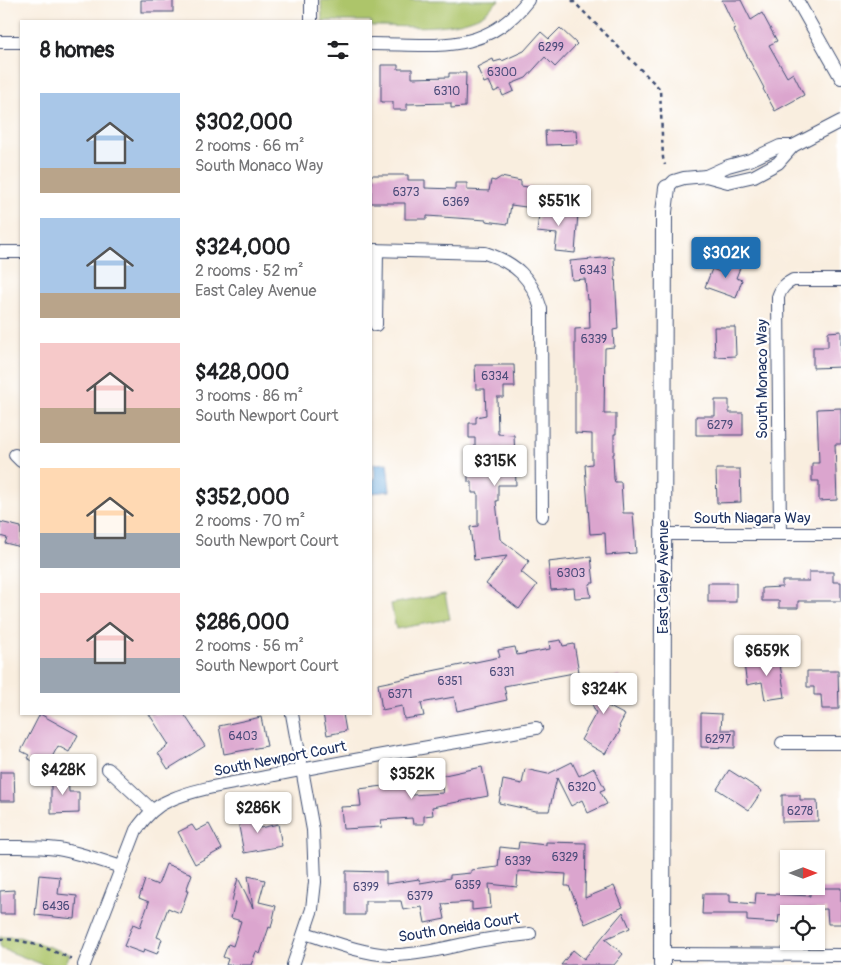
<!DOCTYPE html>
<meta charset="utf-8">
<style>
body{margin:0;font-family:Pangolin,sans-serif;background:#f6f6f6;color:#202124;height:100vh;display:flex;flex-direction:column;font-size:19px;white-space:nowrap}
*{box-sizing:border-box;margin:0}
p{font-size:16px;color:#757577}
.icon{flex:none;width:28px;height:28px;fill:none;stroke:currentColor;stroke-width:2;stroke-linecap:round;stroke-linejoin:round}
.map{position:relative;flex:1;overflow:hidden}
.details{position:absolute;left:20px;top:20px;width:352px;height:695px;display:flex;flex-direction:column;background:#fff;border-radius:0px;box-shadow:0 1px 4px #0004}
.details>*{flex:none}
.needle{width:32px;rotate:90deg}
.controls{position:absolute;left:780px;top:850px;display:grid;gap:10px}
.controls a{display:grid;place-items:center;width:45px;height:45px;border-radius:0px;background:#fff;box-shadow:0 1px 4px #0004;font-size:25px}
.price{position:absolute;translate:-50% -42px;padding:0 11px;border-radius:5px;background:#fff;color:#222;font-size:16px;line-height:32px;filter:drop-shadow(0 1px 2px #0008)}
.price::after{content:'';position:absolute;left:50%;top:30px;width:15px;height:11px;margin-left:-8px;background:inherit;clip-path:polygon(0 0,100% 0,50% 100%)}
.price.current{background:#1f6fb2;color:#fff}
ul{padding:0;list-style:none}
li{display:flex;align-items:center;gap:15px;height:125px;padding:0 20px}
li span{display:grid;place-items:center;flex:none;width:140px;height:100px;border-radius:0px;color:#555}
li>.icon{margin-inline-start:auto}
span .icon{width:60px;height:60px;fill:#fffc;stroke-width:1}
li b{font-size:21px}
h2{display:flex;justify-content:space-between;align-items:center;height:60px;padding:0 20px;font-size:21px}
.map>svg:first-child{display:block}
</style>
<div class="map">
<svg width="841" height="965" viewBox="0 0 841 965">
<rect width="100%" height="100%" fill="#fff"/>
<filter id="ink" filterUnits="userSpaceOnUse"><feTurbulence type="fractalNoise" baseFrequency=".02" numOctaves="2"/><feDisplacementMap in="SourceGraphic" scale="10" xChannelSelector="R" yChannelSelector="G"/><feConvolveMatrix kernelMatrix="1 2 1 2 8 2 1 2 1" color-interpolation-filters="sRGB"/></filter>
<filter id="wash" filterUnits="userSpaceOnUse"><feTurbulence type="fractalNoise" baseFrequency=".0096" numOctaves="4" result="noise"/><feDisplacementMap in="SourceGraphic" scale="20" xChannelSelector="R" yChannelSelector="G"/><feGaussianBlur stdDeviation="1.12" result="paint"/><feColorMatrix in="noise" values="0 0 0 0 0 0 0 0 0 0 0 0 0 0 0 0 0 1.4 0 .05"/><feComposite in="paint" operator="in"/></filter>
<g filter="url(#wash)">
<rect width="100%" height="100%" fill="#f9eedf"/>
<g fill="#adc56b" stroke="#647a64">
<path d="M321,0H499C494,5 488,11 482,15C452,31 404,26 371,26V21H322Z"/>
<polygon points="445,594 450,619 396,629 391,604"/>
<polygon points="0,937 20,937 70,954 65,965 44,965 0,948"/>
</g>
<polygon fill="#68a8db" stroke="#426c9c" points="387,463 390,491 371,493 371,480 375,479 374,464"/>
<g id="blocks">
<g fill="#dba5ce">
<rect x="141" y="0" width="32" height="12"/>
<polygon points="722,0 741,0 751,20 762,13 777,41 769,45 787,77 793,73 804,95 775,111 763,89 764,88 733,29 735,28"/>
<polygon points="560,28 577,44 555,67 545,57 526,78 511,84 514,91 503,96 500,89 494,92 489,81 484,83 477,67 493,59 494,62 501,60 502,61 524,51 541,32 549,39"/>
<polygon points="381,65 398,65 398,69 412,69 412,78 449,77 449,73 466,73 465,107 451,108 451,103 407,104 407,110 393,110 393,102 381,102"/>
<polygon points="576,130 577,144 546,145 545,131"/>
<polygon points="371,175 408,175 408,180 425,180 425,188 455,189 455,183 467,183 467,190 489,191 491,180 495,181 501,177 521,181 521,186 535,188 533,208 511,205 508,224 486,221 486,220 427,216 427,219 405,219 405,203 371,203"/>
<polygon points="540,205 567,208 566,211 578,213 575,253 555,251 557,234 537,232"/>
<polygon points="614,257 618,329 613,330 614,347 605,348 604,414 616,414 616,434 614,434 614,454 613,454 614,479 615,482 621,482 623,513 633,513 636,553 606,555 605,533 590,534 585,465 592,464 592,434 575,433 575,329 590,328 589,299 587,300 585,279 572,280 570,261"/>
<polygon points="724,259 741,265 736,278 742,280 736,298 705,287 712,269 720,272"/>
<polygon points="714,327 735,327 736,356 715,357"/>
<polygon points="841,331 841,367 813,368 813,347 828,347 828,332"/>
<polygon points="475,365 514,365 515,387 504,387 504,397 497,397 498,434 514,435 516,485 498,485 498,501 496,501 500,539 529,561 521,572 537,585 519,609 486,584 507,556 474,560 470,527 478,526 478,493 472,493 472,482 468,482 468,462 475,462 475,438 469,438 469,423 476,423 476,417 486,415 485,389 476,389"/>
<polygon points="715,400 729,400 729,413 743,413 743,435 696,435 696,416 715,416"/>
<polygon points="841,408 841,444 835,444 837,500 819,501 819,481 812,481 812,463 819,463 817,409"/>
<polygon points="716,469 740,469 741,502 717,503"/>
<polygon points="0,522 21,527 21,547 5,543 7,538 0,536"/>
<polygon points="591,557 594,583 591,583 589,586 591,597 575,598 574,588 551,590 548,562"/>
<polygon points="809,572 833,572 833,582 841,582 841,601 798,601 798,608 779,608 779,601 762,601 762,588 782,587 782,581 809,581"/>
<rect x="708" y="583" width="28" height="19"/>
<polygon points="561,640 563,646 574,644 579,672 504,686 507,700 457,711 454,697 421,703 424,716 404,719 402,706 382,710 378,684 427,674 427,672 500,657 498,650 515,647 517,655 550,649 549,642"/>
<polygon points="779,658 785,697 765,700 762,682 747,685 744,664"/>
<polygon points="807,671 838,671 839,709 822,709 821,695 814,695 814,687 807,687"/>
<polygon points="619,675 626,691 604,704 625,715 619,726 620,727 619,730 620,731 605,754 581,740 596,713 586,691"/>
<polygon points="701,713 722,714 721,730 735,730 735,748 701,747"/>
<polygon points="40,714 78,735 69,752 58,746 46,768 27,758 29,755 21,751"/>
<polygon points="149,714 184,714 205,746 168,769 158,753 169,745"/>
<polygon points="323,714 343,714 346,731 327,735"/>
<polygon points="261,717 267,746 224,754 219,726"/>
<polygon points="572,762 579,776 594,768 605,789 600,791 607,804 588,813 582,800 571,806 557,778 549,811 536,811 499,803 503,780 522,784 525,769 548,774"/>
<polygon points="482,767 488,796 432,807 433,815 424,816 424,824 413,824 412,818 381,820 382,827 343,829 341,807 361,806 359,789 392,785 391,780 411,779 412,795 443,793 440,776"/>
<polygon points="729,770 762,791 749,810 717,789"/>
<polygon points="0,772 14,772 15,801 0,801"/>
<polygon points="68,774 69,792 79,792 79,813 51,814 51,775"/>
<polygon points="782,795 800,795 800,800 817,800 818,821 782,822"/>
<polygon points="257,812 260,828 278,824 282,846 244,853 237,816"/>
<polygon points="209,824 222,849 195,864 178,832 192,825 196,831"/>
<polygon points="519,842 546,845 546,842 586,843 585,898 614,886 623,907 585,924 569,886 565,886 566,874 518,871 517,887 489,884 491,908 472,910 472,902 442,904 445,919 425,923 422,907 403,910 401,901 365,901 365,915 346,915 346,871 386,872 386,884 419,879 420,883 450,878 450,875 471,873 471,870 498,867 500,847 518,849"/>
<polygon points="166,864 192,874 186,891 188,891 180,913 168,908 157,937 162,939 157,954 144,949 143,953 124,946 133,924 140,927 149,902 139,898 145,880 158,885"/>
<polygon points="39,875 60,877 58,894 77,896 75,919 35,915"/>
<polygon points="248,876 265,880 259,902 276,906 271,928 269,927 260,954 256,952 251,965 226,965 228,959 223,957 228,944 233,946 241,921 231,918 235,902 232,901 238,878 253,908"/>
<polygon points="810,888 841,888 841,924 828,924 827,909 791,910 789,916 779,915 778,923 747,921 747,914 702,914 703,894 730,894 730,902 755,904 756,893 810,896"/>
<polygon points="14,890 14,914 0,914 0,891"/>
<polygon points="623,912 630,928 605,939 623,954 614,965 561,965 573,950 584,959"/>
</g>
</g>
</g>
<g filter="url(#ink)">
<use href="#blocks" fill-opacity="0" stroke="#3c4c71" stroke-width="1"/>
<g fill="none" stroke-linecap="round" stroke-linejoin="round">
<g stroke="#3c4c71" stroke-width="14">
<g id="minor">
<polyline points="797,0 841,78"/>
<polyline points="311,21 311,0"/>
<polyline points="0,42 21,42"/>
<path d="M371,44C434,44 485,56 528,0"/>
<polyline points="706,176 728,166 750,160 780,146 793,146"/>
<polyline points="667,188 674,181 684,178 706,176 728,182 754,176 778,163 793,146 841,121"/>
<path d="M371,250L485,253C516,263 532,278 541,309L542,516"/>
<polyline points="0,252 21,252"/>
<polyline points="376,325 377,250"/>
<polyline points="15,455 21,461"/>
<polyline points="663,534 841,534"/>
<path d="M780,534L778,297C781,288 785,284 793,280H841"/>
<polyline points="292,714 313,830 315,882 312,909 293,965"/>
<polyline points="782,743 841,743"/>
<polyline points="108,769 152,810"/>
<path d="M0,847C19,847 39,846 58,849C80,853 100,860 121,867"/>
<path d="M305,933C333,942 360,953 390,955C415,956 449,947 473,942C492,938 511,936 530,934"/>
<polyline points="662,954 841,955"/>
<path d="M84,965L136,830C145,817 155,806 170,800C199,787 238,783 270,776C358,758 448,744 536,728"/>
</g>
</g>
<g stroke="#3c4c71" stroke-width="18">
<polyline id="tertiary" points="662,965 664,212 667,188"/>
</g>
<g stroke="#3c4c71" stroke-width="2.5" stroke-dasharray="4 4" stroke-linecap="butt">
<polyline points="572,0 660,89 663,158 665,165"/>
<path d="M0,939C26,939 48,949 72,959"/>
</g>
<use href="#minor" stroke="#fff" stroke-width="12"/>
<use href="#tertiary" stroke="#fff" stroke-width="16"/>
</g>
</g>
<g text-anchor="middle" dominant-baseline="central" stroke-width="4.5" stroke-linejoin="round" paint-order="stroke">
<g font-size="12" fill="#4b4c7a">
<text x="551" y="47">6299</text>
<text x="502" y="72">6300</text>
<text x="447" y="91">6310</text>
<text x="406" y="192">6373</text>
<text x="456" y="202">6369</text>
<text x="593" y="270">6343</text>
<text x="594" y="339">6339</text>
<text x="495" y="376">6334</text>
<text x="720" y="425">6279</text>
<text x="571" y="573">6303</text>
<text x="502" y="672">6331</text>
<text x="450" y="681">6351</text>
<text x="400" y="694">6371</text>
<text x="243" y="736">6403</text>
<text x="718" y="739">6297</text>
<text x="582" y="787">6320</text>
<text x="800" y="811">6278</text>
<text x="565" y="857">6329</text>
<text x="518" y="861">6339</text>
<text x="468" y="885">6359</text>
<text x="366" y="887">6399</text>
<text x="420" y="896">6379</text>
<text x="56" y="906">6436</text>
</g>
<g font-size="15" fill="#1b2f5e" stroke="#fff">
<text transform="translate(762 379) rotate(-90)">South Monaco Way</text>
<text x="752" y="518">South Niagara Way</text>
<text transform="translate(663 577) rotate(-90)">East Caley Avenue</text>
<text transform="translate(280 759) rotate(-11)">South Newport Court</text>
<text transform="translate(459 928) rotate(-9)">South Oneida Court</text>
</g>
</g>
</svg>
<div class="controls">
<a><svg class="needle" viewBox="-14 -14 28 28"><path d="M0-13l5 13h-10z" fill="#e53935"/><path d="M0 13l5-13h-10z" fill="#757577"/></svg></a>
<a><svg class="icon" aria-label="locate" viewBox="0 0 24 24"><circle cx="12" cy="12" r="6"/><path d="M12 2v4M12 18v4M2 12h4M18 12h4"/></svg></a>
</div>
<b class="price" style="left:559px;top:227px">$551K</b>
<b class="price current" style="left:726px;top:279px">$302K</b>
<b class="price" style="left:495px;top:487px">$315K</b>
<b class="price" style="left:767px;top:677px">$659K</b>
<b class="price" style="left:604px;top:715px">$324K</b>
<b class="price" style="left:63px;top:796px">$428K</b>
<b class="price" style="left:412px;top:800px">$352K</b>
<b class="price" style="left:258px;top:834px">$286K</b>
<section class="details">
<h2>8 homes<svg class="icon" aria-label="filters" viewBox="0 0 24 24"><path d="M4 7h16M4 17h16"/><circle cx="9" cy="7" r="2"/><circle cx="15" cy="17" r="2"/></svg></h2>
<ul>
<li><span style="background:linear-gradient(#a9c7e8 75%,#b9a48a 0)"><svg class="icon" aria-label="home" viewBox="0 0 24 24"><path d="M3 11l9-7 9 7M6 9v11h12V9"/></svg></span><div><b>$302,000</b><p>2 rooms · 66 m²</p><p>South Monaco Way</p></div></li>
<li><span style="background:linear-gradient(#a9c7e8 75%,#b9a48a 0)"><svg class="icon" aria-label="home" viewBox="0 0 24 24"><path d="M3 11l9-7 9 7M6 9v11h12V9"/></svg></span><div><b>$324,000</b><p>2 rooms · 52 m²</p><p>East Caley Avenue</p></div></li>
<li><span style="background:linear-gradient(#f6c9c9 65%,#b9a48a 0)"><svg class="icon" aria-label="home" viewBox="0 0 24 24"><path d="M3 11l9-7 9 7M6 9v11h12V9"/></svg></span><div><b>$428,000</b><p>3 rooms · 86 m²</p><p>South Newport Court</p></div></li>
<li><span style="background:linear-gradient(#ffd9b3 65%,#9aa5b1 0)"><svg class="icon" aria-label="home" viewBox="0 0 24 24"><path d="M3 11l9-7 9 7M6 9v11h12V9"/></svg></span><div><b>$352,000</b><p>2 rooms · 70 m²</p><p>South Newport Court</p></div></li>
<li><span style="background:linear-gradient(#f6c9c9 65%,#9aa5b1 0)"><svg class="icon" aria-label="home" viewBox="0 0 24 24"><path d="M3 11l9-7 9 7M6 9v11h12V9"/></svg></span><div><b>$286,000</b><p>2 rooms · 56 m²</p><p>South Newport Court</p></div></li>
</ul>
</section>
</div>
